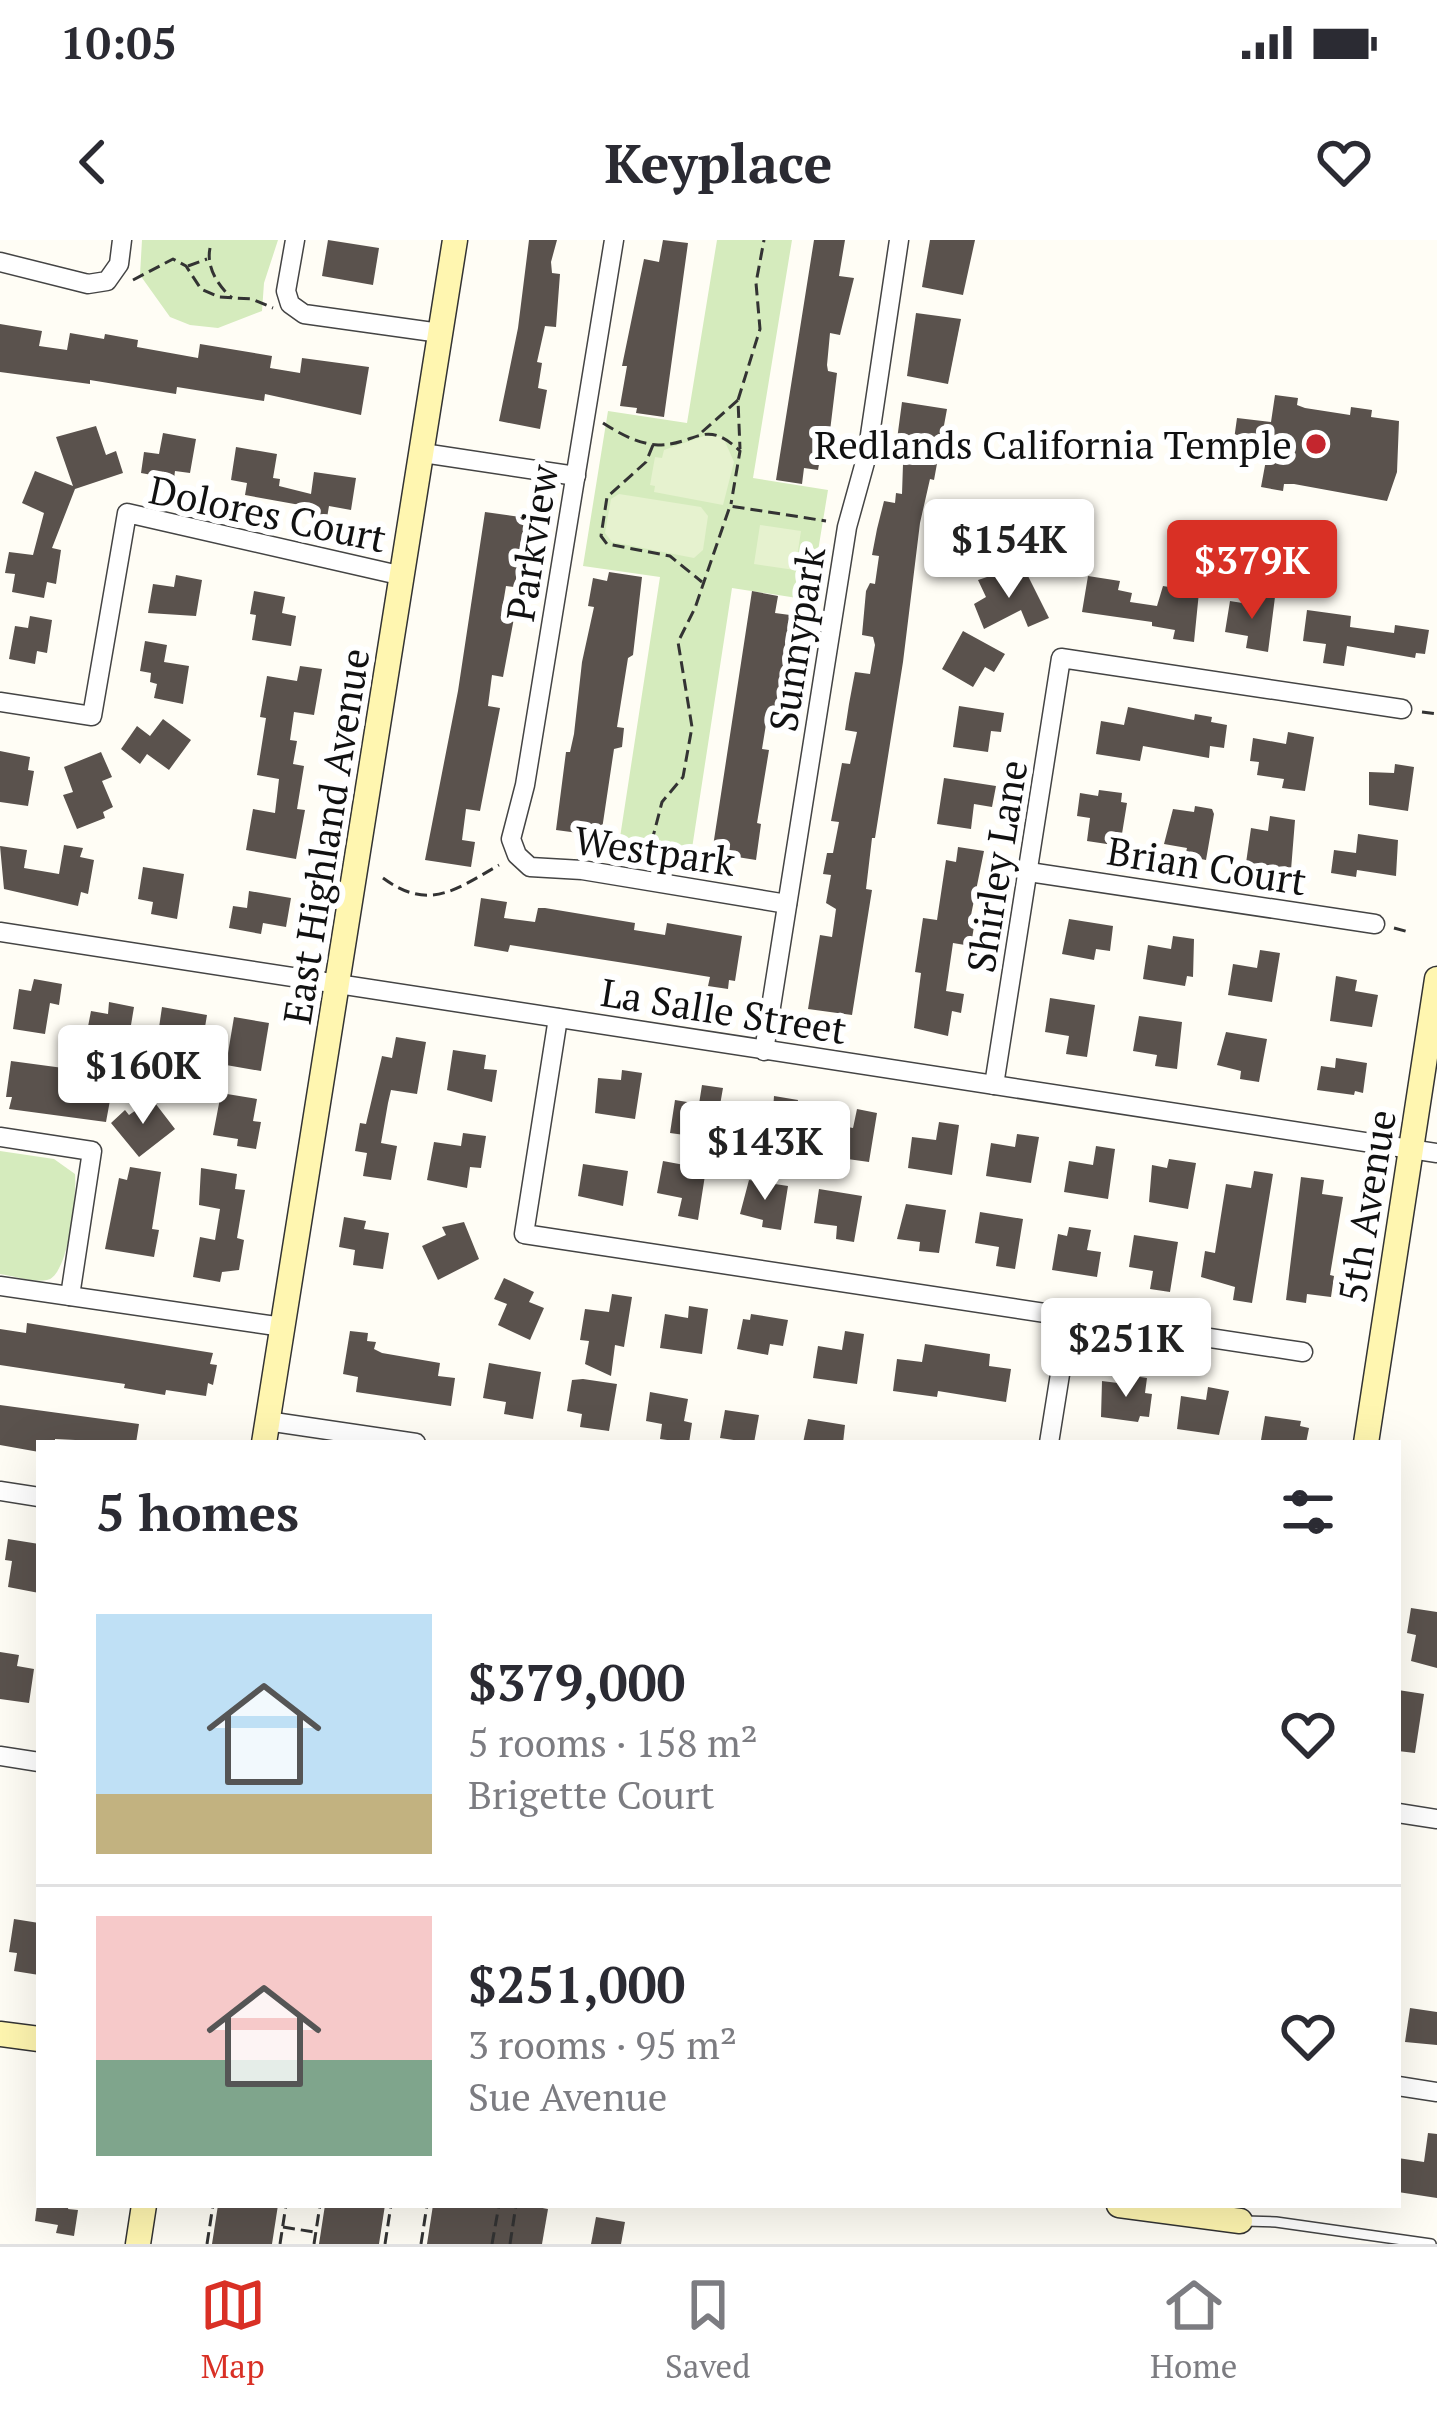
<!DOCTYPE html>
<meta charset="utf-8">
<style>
body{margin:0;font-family:"PT Serif",serif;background:#f7f7f7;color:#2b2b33;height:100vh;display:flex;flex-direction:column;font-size:45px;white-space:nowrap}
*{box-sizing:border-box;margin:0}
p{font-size:39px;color:#7c7c81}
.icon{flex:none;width:66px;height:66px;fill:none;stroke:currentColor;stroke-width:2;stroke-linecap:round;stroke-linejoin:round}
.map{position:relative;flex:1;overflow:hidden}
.panel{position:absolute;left:36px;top:1200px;width:1365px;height:768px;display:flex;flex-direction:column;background:#fff;border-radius:0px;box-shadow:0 12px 48px #0002}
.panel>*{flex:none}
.price{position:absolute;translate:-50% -102px;padding:0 27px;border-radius:12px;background:#fff;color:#222;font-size:39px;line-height:78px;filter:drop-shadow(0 3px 6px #0008)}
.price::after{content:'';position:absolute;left:50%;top:72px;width:36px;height:27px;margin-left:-18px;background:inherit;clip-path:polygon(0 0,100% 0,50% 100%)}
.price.current{background:#d93025;color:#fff}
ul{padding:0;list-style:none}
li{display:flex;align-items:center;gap:36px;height:300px;padding:0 60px}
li+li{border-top:3px solid #e1e1e2}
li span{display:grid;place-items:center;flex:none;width:336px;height:240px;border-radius:0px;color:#555}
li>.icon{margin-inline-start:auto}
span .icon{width:144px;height:144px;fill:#fffc;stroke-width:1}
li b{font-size:51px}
h2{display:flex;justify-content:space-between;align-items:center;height:144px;padding:0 60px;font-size:51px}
.status{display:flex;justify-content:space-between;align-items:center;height:84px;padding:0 60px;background:#fff;direction:ltr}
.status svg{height:33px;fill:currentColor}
header{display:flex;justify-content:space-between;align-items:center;height:156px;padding:0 60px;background:#fff;font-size:54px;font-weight:800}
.tab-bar{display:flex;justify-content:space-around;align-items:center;height:168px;border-top:3px solid #e1e1e2;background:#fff;font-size:33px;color:#7c7c81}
.tab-bar a{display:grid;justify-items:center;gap:6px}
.tab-bar .current{color:#d93025}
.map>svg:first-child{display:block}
</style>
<div class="status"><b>10:05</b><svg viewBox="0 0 49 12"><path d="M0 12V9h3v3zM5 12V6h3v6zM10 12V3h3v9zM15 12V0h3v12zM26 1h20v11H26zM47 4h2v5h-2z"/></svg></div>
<header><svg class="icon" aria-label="back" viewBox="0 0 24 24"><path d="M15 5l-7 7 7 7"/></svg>Keyplace<svg class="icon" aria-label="heart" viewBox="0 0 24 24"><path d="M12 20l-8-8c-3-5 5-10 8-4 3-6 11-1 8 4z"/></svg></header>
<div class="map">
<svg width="1437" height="2004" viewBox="0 0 1437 2004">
<rect width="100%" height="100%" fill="#fffdf5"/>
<g fill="#d5ebbd">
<polygon points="142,0 278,0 264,43 262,71 218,88 190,85 170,77 140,35"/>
<polygon points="717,0 792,0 753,238 828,250 810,360 732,348 689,628 617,617 660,337 583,326 608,171 687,183"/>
<path d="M0,911L54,919L75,934C77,954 69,1036 47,1040C34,1043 14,1036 0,1034Z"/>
</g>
<g fill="#e6f2cf">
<polygon points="707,195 723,197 734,222 723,265 654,252 655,246 650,245 655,217 662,218 664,210"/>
<polygon points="619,254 701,267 708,276 703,310 694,318 612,302 605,293 611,259"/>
<polygon points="760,285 801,291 795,330 754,324"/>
</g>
<g fill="#5a524d">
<polygon points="328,0 379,8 373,45 322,36"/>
<polygon points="529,0 557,0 551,22 552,33 560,34 556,87 545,86 537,122 542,123 538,148 547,150 540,189 499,181 518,88"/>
<polygon points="663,0 688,3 664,177 636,173 637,168 620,166 627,126 622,126 644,19 659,22"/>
<polygon points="814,0 845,0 839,36 854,38 840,95 830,93 827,125 828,131 837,133 830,191 825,191 818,230 804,228 802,244 776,240"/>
<polygon points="930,0 975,0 963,55 922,47"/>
<polygon points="916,73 961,79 948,144 907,136"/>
<polygon points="0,84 42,91 39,106 67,110 70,93 104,99 105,94 138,100 137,107 198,118 200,104 272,116 270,128 300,133 302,118 369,127 361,175 265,154 264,161 177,147 176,154 90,140 90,144 0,132"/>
<polygon points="1275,155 1298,158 1297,165 1305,168 1350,175 1351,167 1372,170 1371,177 1399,181 1397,232 1387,261 1294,244 1284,244 1283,251 1261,247 1266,220 1232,214 1237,178 1271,182"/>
<polygon points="902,162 947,169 934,240 930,239 920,283 903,422 875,598 872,598 866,649 872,650 852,775 808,769 820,695 832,697 836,669 826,663 831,635 823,634 827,613 833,613 839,582 831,581 842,523 850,524 857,492 845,490 849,464 855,432 870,434 875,405 873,397 862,395 866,351 870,343 875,344 879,316 872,315 877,289 884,261 895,263 896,253 902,254 903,224 894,222"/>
<polygon points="96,186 106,215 116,211 123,233 75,249 52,308 61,310 56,344 47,342 44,358 12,352 15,334 5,333 9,312 33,315 44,273 22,263 35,231 73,246 56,197"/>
<polygon points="163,193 196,199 190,233 175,231 174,239 141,233 144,212 159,214"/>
<polygon points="236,207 277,214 273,238 280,239 279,246 311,254 314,232 356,238 351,270 329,266 327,278 298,273 300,265 245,255 247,243 231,240"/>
<polygon points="485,272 527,278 528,289 514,347 506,346 501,376 514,378 503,437 492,435 488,466 500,468 480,571 466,569 462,600 475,602 471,627 425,620 458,451"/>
<polygon points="609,332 642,337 633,415 628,418 617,487 624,488 622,507 614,509 601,596 556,590 566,512 570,512 574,494 582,422 594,367 588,366 593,338 607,341"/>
<polygon points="996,334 1006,344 1027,334 1049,378 1028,387 1021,370 984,389 974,364 986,357 978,340"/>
<polygon points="176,335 202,340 196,376 148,373 153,344 174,347"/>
<polygon points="1088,336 1120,341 1118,350 1132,353 1130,362 1157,366 1163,346 1199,352 1194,402 1173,399 1175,390 1152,386 1152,382 1082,372"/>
<polygon points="254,351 285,357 282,373 296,376 291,406 252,400 256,375 250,374"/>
<polygon points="752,351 778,356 775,373 790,375 784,414 790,415 786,441 781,441 778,466 767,478 762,509 769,510 757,583 761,584 756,620 712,613"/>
<polygon points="1257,354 1275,357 1268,412 1246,408 1248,396 1225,392 1230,361 1255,365"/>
<polygon points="1307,370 1351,376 1350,387 1394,393 1395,385 1429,390 1425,414 1416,413 1415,418 1347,406 1344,426 1323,423 1326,404 1303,401"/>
<polygon points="30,376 52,380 47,413 37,411 35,424 9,419 15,386 28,388"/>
<polygon points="963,391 1005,414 994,432 985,427 973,447 942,429"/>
<polygon points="145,401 167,405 164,422 189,426 183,464 154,458 157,444 150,442 151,433 140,431"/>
<polygon points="300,426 322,429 314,475 294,472 290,500 297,501 293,524 304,526 297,569 305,570 296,619 246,610 253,569 275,573 279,539 257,535 266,478 260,477 267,436 297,441"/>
<polygon points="959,466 1004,473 1001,492 991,491 988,512 953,507"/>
<polygon points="1128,467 1194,480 1195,474 1212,477 1211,482 1227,485 1224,508 1210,506 1209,518 1143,506 1140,521 1096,514 1101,481 1124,485"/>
<polygon points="163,479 191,500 169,530 147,514 140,524 121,509 137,486 150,496"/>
<polygon points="1288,492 1314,497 1305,551 1282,548 1284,539 1257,535 1259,522 1250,521 1253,498 1286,504"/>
<polygon points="0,511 30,517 28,530 34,531 28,566 0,562"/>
<polygon points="101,512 112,537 102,541 113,567 103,572 105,578 77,589 63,555 73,552 64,527"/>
<polygon points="1395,524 1414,527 1408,571 1369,565 1369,532 1394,533"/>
<polygon points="944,538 996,546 992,567 974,564 971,589 937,584"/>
<polygon points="1099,550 1122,553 1121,562 1127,563 1120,606 1087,601 1090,578 1077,576 1080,553 1098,556"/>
<polygon points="1195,566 1212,569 1214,574 1206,620 1185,616 1187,608 1164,604 1173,569 1194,572"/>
<polygon points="1270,576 1295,580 1291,630 1246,623 1251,588 1268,591"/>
<polygon points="1358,594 1398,600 1396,636 1357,630 1356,637 1331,633 1334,610 1356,613"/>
<polygon points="64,605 83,608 80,617 94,620 88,654 81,652 78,666 4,649 0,606 27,610 24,628 59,634"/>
<polygon points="958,607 984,611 969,685 974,686 971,706 953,703 946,751 964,754 961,773 952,771 948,796 914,788 921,733 915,732 923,678 937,680 946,620 956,622"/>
<polygon points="143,627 184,634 177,679 151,674 153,662 138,659"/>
<polygon points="249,651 291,658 286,687 263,683 261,694 229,688 233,666 247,668"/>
<polygon points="481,658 507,662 504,678 535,682 538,668 545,668 635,683 634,690 665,695 667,683 742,696 735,741 729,740 728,749 708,746 710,737 637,725 510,705 508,712 474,706"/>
<polygon points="1069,679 1113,686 1110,711 1096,709 1094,720 1062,714"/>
<polygon points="1173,696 1194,699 1193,737 1187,736 1185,746 1143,739 1148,705 1171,709"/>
<polygon points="1260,710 1280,713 1272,762 1228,755 1233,724 1257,728"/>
<polygon points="1336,736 1357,740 1355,751 1378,755 1372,787 1330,781"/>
<polygon points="34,739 62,744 59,765 50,763 45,794 13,789 19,749 31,751"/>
<polygon points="1050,758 1095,765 1087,817 1066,814 1069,796 1045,792"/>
<polygon points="109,762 134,767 127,809 85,802 91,771 108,774"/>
<polygon points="162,767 207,775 199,823 155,815"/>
<polygon points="1139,776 1182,782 1177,829 1155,826 1157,815 1133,811"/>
<polygon points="234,777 269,783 261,831 226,825"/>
<polygon points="1226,792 1267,799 1259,842 1240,839 1241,831 1217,825"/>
<polygon points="396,797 426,802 417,854 391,850 388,863 381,903 397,906 391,940 363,936 367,913 355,911 360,883 366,884 382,816 392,818"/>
<polygon points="453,810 486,815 484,829 497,830 492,862 447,850"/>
<polygon points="1336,818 1367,823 1363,853 1355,851 1354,855 1317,850 1321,826 1335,828"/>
<polygon points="11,821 108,834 106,843 113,844 106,882 9,869 12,857 6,857"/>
<polygon points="622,830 642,833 635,879 595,873 598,838 621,840"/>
<polygon points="702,845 723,848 714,899 670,893 675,860 699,864"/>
<polygon points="221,853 257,859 253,881 261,882 256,909 237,906 238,899 213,895"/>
<polygon points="774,856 798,860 791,907 747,900 752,867 773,870"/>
<polygon points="152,859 175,889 139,917 111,883 125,870 129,875"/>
<polygon points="857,869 877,873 869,922 826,916 831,884 853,888"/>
<polygon points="939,882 959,885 952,935 908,928 912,897 936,900"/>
<polygon points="463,893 486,896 481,928 470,927 467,948 427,940 434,902 461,906"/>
<polygon points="1017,894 1039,897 1031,943 986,936 991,903 1015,907"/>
<polygon points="1096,906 1115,909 1108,959 1064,952 1069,921 1093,925"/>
<polygon points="1169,919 1196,923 1188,969 1149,962 1152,925 1167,928"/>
<polygon points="663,921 706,929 698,980 678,976 682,958 657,953"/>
<polygon points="583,924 628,931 623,966 578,956"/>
<polygon points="130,927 161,932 152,989 159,990 154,1017 105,1009 119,938 127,940"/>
<polygon points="201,928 237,934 235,949 245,950 237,998 244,1000 239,1030 222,1032 220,1042 193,1037 200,997 215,1000 220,969 199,965"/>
<polygon points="1254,931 1273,934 1252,1063 1233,1060 1235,1047 1201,1037 1205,1011 1215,1013 1226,944 1251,948"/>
<polygon points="1301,937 1324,940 1322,954 1343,957 1330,1035 1334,1036 1331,1057 1307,1054 1306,1063 1286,1060"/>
<polygon points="749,940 788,946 781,990 762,987 763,980 740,974"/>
<polygon points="819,949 862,956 854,1002 836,999 837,986 814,983"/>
<polygon points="906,964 946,970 939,1013 919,1011 920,1002 897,999"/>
<polygon points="980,972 1023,979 1015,1029 996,1026 999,1007 975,1003"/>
<polygon points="344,977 366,981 364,989 389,993 383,1029 353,1025 355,1010 339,1007"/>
<polygon points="464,982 479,1019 438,1040 422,1006 446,995 442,987"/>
<polygon points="1069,987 1091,990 1087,1010 1101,1012 1097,1037 1052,1030 1058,994 1067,996"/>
<polygon points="1134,995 1178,1002 1170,1052 1150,1049 1153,1031 1129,1027"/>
<polygon points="504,1038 534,1052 529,1062 544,1068 530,1100 498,1085 507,1064 494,1059"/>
<polygon points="612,1054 632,1057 624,1107 615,1105 611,1136 585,1124 589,1101 580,1100 585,1069 609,1072"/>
<polygon points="689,1066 708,1069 702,1114 660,1108 665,1074 688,1078"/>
<polygon points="751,1074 788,1080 783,1106 770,1104 768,1115 737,1109 743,1079 750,1080"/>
<polygon points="27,1083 213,1113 210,1124 217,1125 213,1145 208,1143 206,1156 166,1150 165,1155 124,1148 125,1144 0,1125 0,1089 26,1093"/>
<polygon points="350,1091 368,1093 367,1101 376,1102 374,1109 382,1113 440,1123 438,1136 455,1138 451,1166 356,1152 358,1137 343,1134"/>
<polygon points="845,1091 864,1094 857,1144 813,1138 818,1106 842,1110"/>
<polygon points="925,1104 990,1114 989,1126 1011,1129 1006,1162 938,1151 937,1157 893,1151 897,1119 922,1122"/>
<polygon points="489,1123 541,1132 533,1179 504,1174 506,1162 483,1158"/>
<polygon points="1127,1135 1147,1138 1145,1153 1152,1154 1149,1177 1140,1176 1138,1182 1101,1177 1102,1141 1126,1144"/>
<polygon points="583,1139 617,1144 609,1191 580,1187 582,1174 567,1171 572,1140"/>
<polygon points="1208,1147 1229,1151 1219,1195 1177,1189 1181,1156 1206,1160"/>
<polygon points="650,1152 688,1159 684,1181 692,1183 689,1203 660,1199 662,1184 646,1181"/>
<polygon points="0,1165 139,1184 136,1203 55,1199 55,1203 39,1203 39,1212 0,1205"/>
<polygon points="725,1170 759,1175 754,1203 720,1198"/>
<polygon points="1265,1176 1301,1181 1300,1186 1309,1188 1306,1203 1261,1200"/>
<polygon points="808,1179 845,1185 843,1203 803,1203"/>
<polygon points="8,1299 39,1304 39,1353 8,1347 12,1321 5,1320"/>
<polygon points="1411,1368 1437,1372 1437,1428 1411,1421 1416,1395 1407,1393"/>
<polygon points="0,1412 19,1415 17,1426 34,1429 29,1463 0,1459"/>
<polygon points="1398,1450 1424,1454 1415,1513 1398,1511"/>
<polygon points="14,1679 39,1683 39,1735 14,1731 17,1713 9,1712"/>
<polygon points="1410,1768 1437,1772 1437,1805 1405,1802"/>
<polygon points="1428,1893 1437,1894 1437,1958 1398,1952 1398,1918 1424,1922"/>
<polygon points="37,1965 69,1965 68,1969 78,1970 74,1996 56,1993 58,1985 35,1981"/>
<polygon points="218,1965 278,1965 272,2004 212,2004"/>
<polygon points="325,1965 385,1965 379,2004 319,2004"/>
<polygon points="433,1965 526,1965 548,1969 542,2004 427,2004"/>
<polygon points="596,1977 625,1982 621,2004 591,2004"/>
</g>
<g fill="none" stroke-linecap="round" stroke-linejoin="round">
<g stroke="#444" stroke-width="12">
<polyline id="lane" points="1245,1981 1276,1982 1431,2004"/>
</g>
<g stroke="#444" stroke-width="21">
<g id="street">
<polyline points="295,0 286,51 290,64 304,74 440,93"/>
<polyline points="614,0 525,545 511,599 517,615 530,627 582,630 787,664"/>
<polyline points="0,22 88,44 107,41 119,24 122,0"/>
<polyline points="423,213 576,236"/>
<polyline points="0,462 92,476 127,273 403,336"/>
<polyline points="1029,632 1375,684"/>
<polyline points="0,692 1437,913"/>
<polyline points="558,778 524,994 1303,1112"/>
<polyline points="764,811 847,287 867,215 899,0"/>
<polyline points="994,845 1061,418 1402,469"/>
<polyline points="0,897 92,911 70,1056"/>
<polyline points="0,1046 283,1087"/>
<polyline points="267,1181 416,1203"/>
<polyline points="1049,1203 1069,1078"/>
<polyline points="0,1251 39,1257"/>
<polyline points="0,1516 39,1522"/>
<polyline points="1398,1573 1437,1579"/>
<polyline points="1398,1846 1437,1852"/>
</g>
</g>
<g stroke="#333" stroke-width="27">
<g id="secondary">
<polyline points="264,1203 455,0"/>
<polyline points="1366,1203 1437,739"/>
<polyline points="0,1794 39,1799"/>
<polyline points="1119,1965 1240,1981"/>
<polyline points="138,2004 144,1965"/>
</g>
</g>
<g stroke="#333" stroke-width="3" stroke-dasharray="12 6" stroke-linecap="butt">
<path d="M210,8C206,27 218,46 232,58"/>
<polyline points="188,26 207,19"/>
<polyline points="133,40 173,19 186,26 201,49 219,57 252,59 273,68"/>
<polyline points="738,160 760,89 756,43 764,0"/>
<path d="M603,183C620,194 639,204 658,205C697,205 704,177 740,211L731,264"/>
<polyline points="702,192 738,160 740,209"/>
<polyline points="653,205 646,222 607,257 601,296 607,304 670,316 702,342"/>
<polyline points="1422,472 1437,474"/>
<polyline points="647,620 662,562 683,537 692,487 678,402 695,368 730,266 826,281"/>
<path d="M383,638C429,672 457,649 499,625"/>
<polyline points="1394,688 1409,692"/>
<polyline points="283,1987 314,1992"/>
<polyline points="207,2004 213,1965"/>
<polyline points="280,2004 286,1965"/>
<polyline points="314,2004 320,1965"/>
<polyline points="385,2004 391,1965"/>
<polyline points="421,2004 427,1965"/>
<polyline points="492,2004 499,1965"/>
<polyline points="510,2004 516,1965"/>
</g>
<use href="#lane" stroke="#fff" stroke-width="9"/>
<use href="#street" stroke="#fff" stroke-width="18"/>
<use href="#secondary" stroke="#fff6b0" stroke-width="24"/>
</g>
<circle fill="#c4262e" stroke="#fff" stroke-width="4.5" cx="1316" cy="204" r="12"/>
<g text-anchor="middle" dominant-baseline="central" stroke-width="12" stroke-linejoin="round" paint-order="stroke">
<g font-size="39" fill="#111" stroke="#fff" text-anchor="end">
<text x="1292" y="204">Redlands California Temple</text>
</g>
<g font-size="39" fill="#111" stroke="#fff">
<text transform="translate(268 273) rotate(12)">Dolores Court</text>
<text transform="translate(531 303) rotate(-81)">Parkview</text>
<text transform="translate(796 399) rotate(-81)">Sunnypark</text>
<text transform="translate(325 596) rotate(-81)">East Highland Avenue</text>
<text transform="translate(655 610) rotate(8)">Westpark</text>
<text transform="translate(1207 625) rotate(9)">Brian Court</text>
<text transform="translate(996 626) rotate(-81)">Shirley Lane</text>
<text transform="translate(724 770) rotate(9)">La Salle Street</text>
<text transform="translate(1366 966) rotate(-81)">5th Avenue</text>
</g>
</g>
</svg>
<b class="price" style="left:1009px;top:361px">$154K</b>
<b class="price current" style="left:1252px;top:382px">$379K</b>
<b class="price" style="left:143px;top:887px">$160K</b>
<b class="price" style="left:765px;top:963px">$143K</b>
<b class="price" style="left:1126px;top:1160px">$251K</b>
<section class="panel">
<h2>5 homes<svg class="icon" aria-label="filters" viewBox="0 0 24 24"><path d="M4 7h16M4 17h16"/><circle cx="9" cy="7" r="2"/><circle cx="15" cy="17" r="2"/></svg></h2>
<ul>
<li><span style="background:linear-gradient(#bfe0f5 75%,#c2b280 0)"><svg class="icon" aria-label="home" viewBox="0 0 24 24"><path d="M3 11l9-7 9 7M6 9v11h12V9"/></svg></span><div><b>$379,000</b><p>5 rooms · 158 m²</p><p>Brigette Court</p></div><svg class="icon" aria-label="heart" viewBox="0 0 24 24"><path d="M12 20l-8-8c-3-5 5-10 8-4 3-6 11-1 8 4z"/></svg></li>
<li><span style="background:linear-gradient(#f6c9c9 60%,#7fa58c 0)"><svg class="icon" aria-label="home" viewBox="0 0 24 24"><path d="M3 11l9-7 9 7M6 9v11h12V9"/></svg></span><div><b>$251,000</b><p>3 rooms · 95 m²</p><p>Sue Avenue</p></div><svg class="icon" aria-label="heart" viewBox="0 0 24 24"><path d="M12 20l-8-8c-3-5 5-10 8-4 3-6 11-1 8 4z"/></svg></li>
</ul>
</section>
</div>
<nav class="tab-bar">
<a class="current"><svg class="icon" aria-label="map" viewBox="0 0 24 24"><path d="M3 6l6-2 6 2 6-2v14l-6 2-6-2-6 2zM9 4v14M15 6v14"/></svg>Map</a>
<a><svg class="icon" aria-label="saved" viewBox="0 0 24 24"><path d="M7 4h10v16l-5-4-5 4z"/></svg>Saved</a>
<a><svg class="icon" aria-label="home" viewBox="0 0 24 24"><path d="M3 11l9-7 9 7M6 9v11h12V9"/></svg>Home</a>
</nav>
